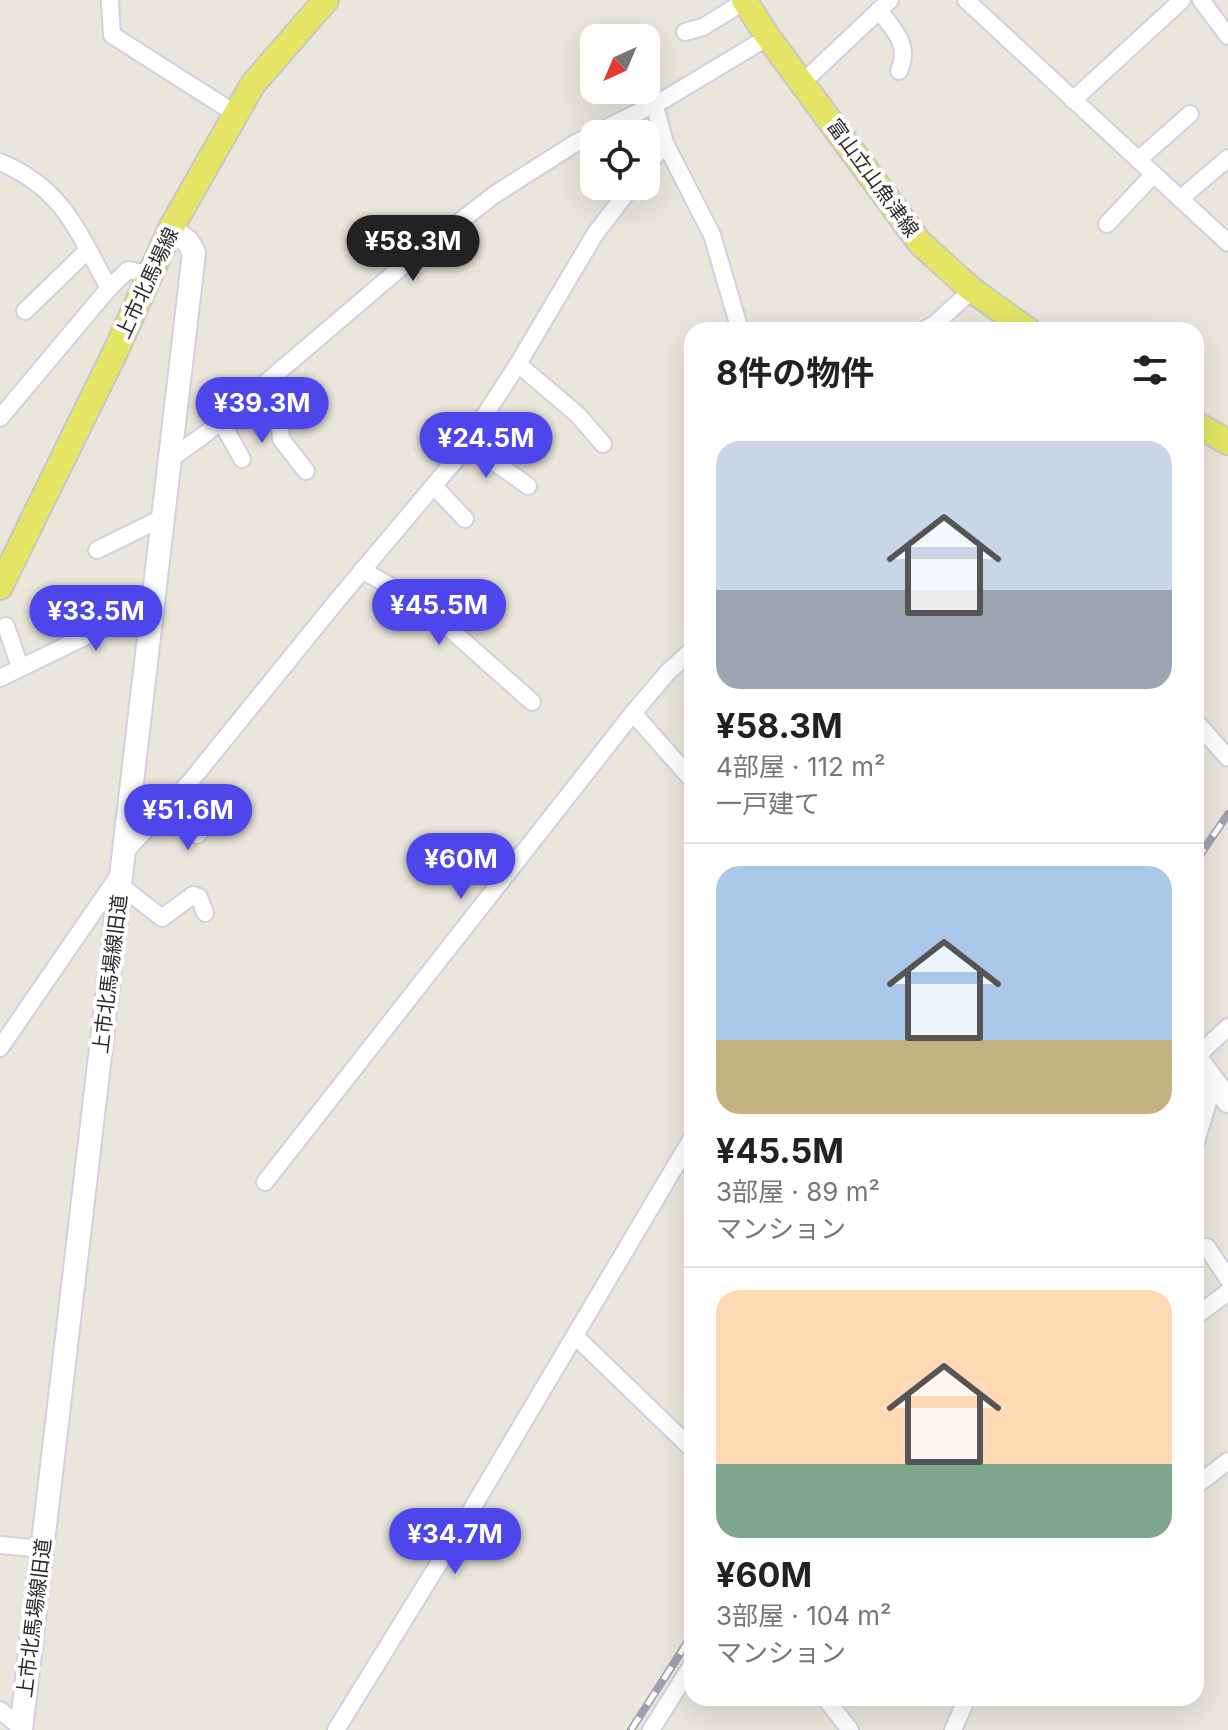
<!DOCTYPE html>
<html lang="ja">
<meta charset="utf-8">
<style>
body{margin:0;font-family:Inter,"Noto Sans JP",sans-serif;background:#f2f2f2;color:#222;height:100vh;display:flex;flex-direction:column;font-size:30px;white-space:nowrap}
*{box-sizing:border-box;margin:0}
p{font-size:26px;color:#767676}
.icon{flex:none;width:44px;height:44px;fill:none;stroke:currentColor;stroke-width:2;stroke-linecap:round;stroke-linejoin:round}
.map{position:relative;flex:1;overflow:hidden}
.details{position:absolute;left:684px;top:322px;width:520px;height:1384px;display:flex;flex-direction:column;background:#fff;border-radius:24px;box-shadow:0 8px 32px #0002}
.details>*{flex:none}
.needle{width:52px;rotate:224deg}
.fabs{position:absolute;left:580px;top:24px;display:grid;gap:16px}
.fabs a{display:grid;place-items:center;width:80px;height:80px;border-radius:16px;background:#fff;box-shadow:0 8px 32px #0002;font-size:40px}
.price{position:absolute;translate:-50% -68px;padding:0 18px;border-radius:28px;background:#4d46eb;color:#fff;font-size:26px;line-height:52px;filter:drop-shadow(0 2px 4px #0008)}
.price::after{content:'';position:absolute;left:50%;top:48px;width:24px;height:18px;margin-left:-12px;background:inherit;clip-path:polygon(0 0,100% 0,50% 100%)}
.price.current{background:#222;color:#fff}
ul{padding:0;list-style:none}
li{display:grid;align-content:center;gap:16px;height:424px;padding:0 32px}
li+li{border-top:2px solid #e0e0e0}
li span{display:grid;place-items:center;height:248px;border-radius:24px;color:#555}
li>.icon{margin-inline-start:auto}
span .icon{width:144px;height:144px;fill:#fffc;stroke-width:1}
li b{font-size:34px}
h2{display:flex;justify-content:space-between;align-items:center;height:96px;padding:0 32px;font-size:34px}
.map>svg:first-child{display:block}
</style>
<div class="map">
<svg width="1228" height="1730" viewBox="0 0 1228 1730">
<rect width="100%" height="100%" fill="#e9e6db"/>
<g fill="none" stroke-linecap="round" stroke-linejoin="round">
<g stroke="#d1d0e0" stroke-width="20">
<g id="street">
<polyline points="110,0 112,35 236,114"/>
<polyline points="966,0 1228,243"/>
<polyline points="1201,0 1228,36"/>
<path d="M879,10C894,31 911,44 899,71"/>
<polyline points="685,32 703,27 745,1"/>
<polyline points="803,82 890,0"/>
<polyline points="1073,100 1182,0"/>
<polyline points="654,103 665,143 712,235 740,330"/>
<polyline points="1138,160 1190,114"/>
<path d="M0,162C64,189 77,231 109,288"/>
<polyline points="646,168 665,143"/>
<polyline points="1180,199 1228,158"/>
<polyline points="1107,224 1153,175"/>
<polyline points="25,311 88,250"/>
<polyline points="924,330 935,324 972,290"/>
<polyline points="518,364 578,415 603,444"/>
<polyline points="255,393 280,427 281,439 306,471"/>
<polyline points="0,418 109,288 128,270 150,274"/>
<polyline points="221,421 242,459"/>
<polyline points="467,442 528,486"/>
<polyline points="172,458 209,431 405,264 494,195 574,144 665,99 768,37"/>
<polyline points="434,486 465,519"/>
<polyline points="97,550 164,517"/>
<polyline points="362,570 423,605 532,702"/>
<polyline points="6,626 20,667"/>
<polyline points="0,678 154,603"/>
<polyline points="633,713 692,780"/>
<polyline points="1196,722 1228,758"/>
<polyline points="170,804 197,835 213,818"/>
<polyline points="125,852 189,783 340,597 457,458 518,364 595,234 632,186"/>
<polyline points="120,885 162,918 193,895 199,897 205,913"/>
<polyline points="0,1048 121,872"/>
<polyline points="1196,1057 1228,1027"/>
<polyline points="1196,1142 1214,1082"/>
<polyline points="265,1182 633,713 668,672 692,650"/>
<polyline points="1207,1247 1228,1279"/>
<polyline points="1196,1316 1228,1292"/>
<polyline points="575,1336 692,1449"/>
<polyline points="1198,1484 1228,1461"/>
<polyline points="0,1545 42,1549"/>
<polyline points="825,1698 850,1730"/>
<polyline points="0,1710 21,1728"/>
<polyline points="336,1730 457,1534 692,1138"/>
<polyline points="651,1730 692,1665"/>
<polyline points="953,1730 967,1698"/>
</g>
</g>
<g stroke="#d1d0e0" stroke-width="26">
<g id="secondary">
<polyline points="1196,1058 1228,1101"/>
<polyline points="21,1730 194,253 188,242 171,228"/>
</g>
</g>
<g stroke="#c7c7c7" stroke-width="28">
<g id="primary">
<polyline points="744,0 768,37 920,243 972,290 1028,330"/>
<polyline points="1196,424 1228,442"/>
<polyline points="0,587 118,346 171,228 253,84 326,0"/>
</g>
</g>
<use href="#street" stroke="#fff" stroke-width="16"/>
<use href="#secondary" stroke="#fff" stroke-width="22"/>
<use href="#primary" stroke="#e4e465" stroke-width="24"/>
<g stroke="#a09eb1" stroke-width="8">
<g id="rail">
<polyline points="1196,861 1228,814"/>
<polyline points="631,1730 692,1635"/>
</g>
</g>
<use href="#rail" stroke="#fff" stroke-width="5" stroke-dasharray="15" stroke-linecap="butt"/>
</g>
<g text-anchor="middle" dominant-baseline="central" stroke-width="8" stroke-linejoin="round" paint-order="stroke">
<g font-size="20" fill="#282828" stroke="#fff">
<text transform="translate(873 178) rotate(54)">富山立山魚津線</text>
<text transform="translate(147 283) rotate(-65)">上市北馬場線</text>
<text transform="translate(110 974) rotate(-83)">上市北馬場線旧道</text>
<text transform="translate(34 1618) rotate(-83)">上市北馬場線旧道</text>
</g>
</g>
</svg>
<div class="fabs">
<a><svg class="needle" viewBox="-14 -14 28 28"><path d="M0-13l5 13h-10z" fill="#e53935"/><path d="M0 13l5-13h-10z" fill="#767676"/></svg></a>
<a><svg class="icon" aria-label="locate" viewBox="0 0 24 24"><circle cx="12" cy="12" r="6"/><path d="M12 2v4M12 18v4M2 12h4M18 12h4"/></svg></a>
</div>
<b class="price current" style="left:413px;top:283px">¥58.3M</b>
<b class="price" style="left:262px;top:445px">¥39.3M</b>
<b class="price" style="left:486px;top:480px">¥24.5M</b>
<b class="price" style="left:439px;top:647px">¥45.5M</b>
<b class="price" style="left:96px;top:653px">¥33.5M</b>
<b class="price" style="left:188px;top:852px">¥51.6M</b>
<b class="price" style="left:461px;top:901px">¥60M</b>
<b class="price" style="left:455px;top:1576px">¥34.7M</b>
<section class="details">
<h2>8件の物件<svg class="icon" aria-label="filters" viewBox="0 0 24 24"><path d="M4 7h16M4 17h16"/><circle cx="9" cy="7" r="2"/><circle cx="15" cy="17" r="2"/></svg></h2>
<ul>
<li><span style="background:linear-gradient(#c9d6e8 60%,#9aa5b1 0)"><svg class="icon" aria-label="home" viewBox="0 0 24 24"><path d="M3 11l9-7 9 7M6 9v11h12V9"/></svg></span><div><b>¥58.3M</b><p>4部屋 · 112 m²</p><p>一戸建て</p></div></li>
<li><span style="background:linear-gradient(#a9c7e8 70%,#c2b280 0)"><svg class="icon" aria-label="home" viewBox="0 0 24 24"><path d="M3 11l9-7 9 7M6 9v11h12V9"/></svg></span><div><b>¥45.5M</b><p>3部屋 · 89 m²</p><p>マンション</p></div></li>
<li><span style="background:linear-gradient(#ffd9b3 70%,#7fa58c 0)"><svg class="icon" aria-label="home" viewBox="0 0 24 24"><path d="M3 11l9-7 9 7M6 9v11h12V9"/></svg></span><div><b>¥60M</b><p>3部屋 · 104 m²</p><p>マンション</p></div></li>
</ul>
</section>
</div>
